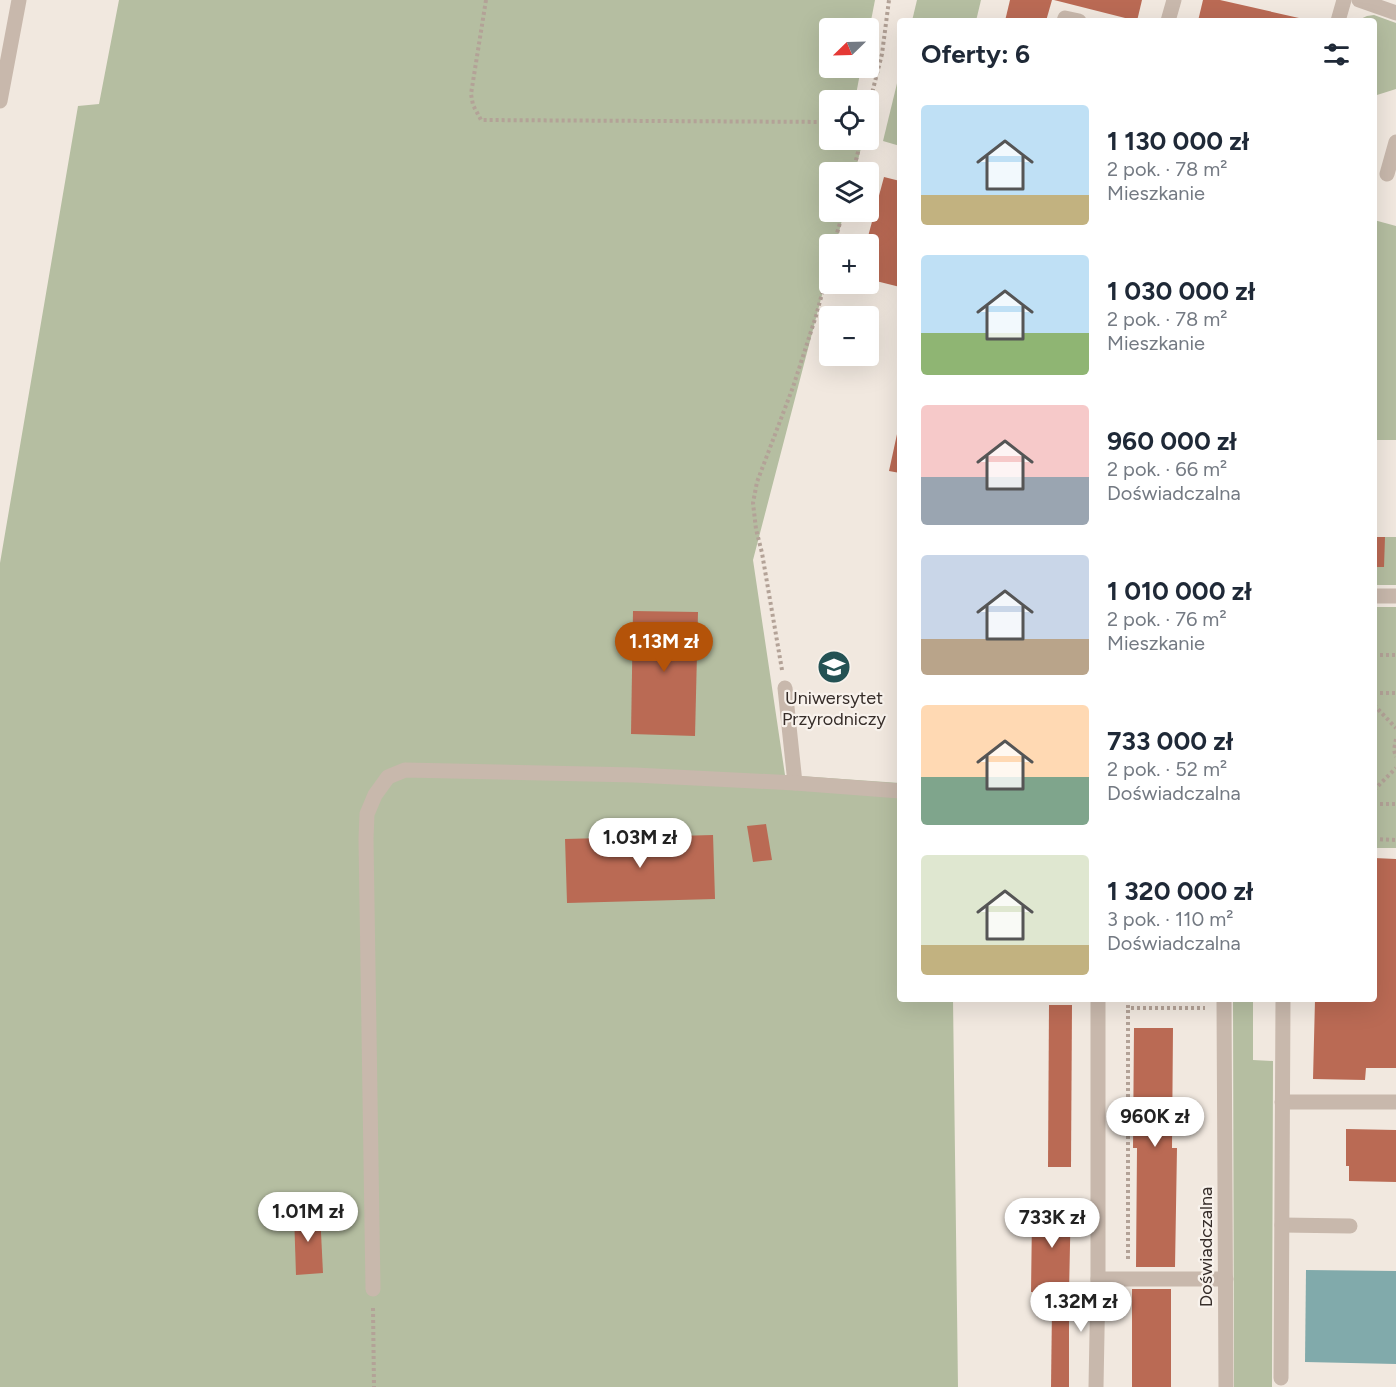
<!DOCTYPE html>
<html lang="pl">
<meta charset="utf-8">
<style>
body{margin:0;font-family:Figtree,sans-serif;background:#f2f2f3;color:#1f2937;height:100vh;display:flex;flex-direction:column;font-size:22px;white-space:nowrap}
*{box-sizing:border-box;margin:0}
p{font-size:20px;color:#747a83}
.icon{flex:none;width:33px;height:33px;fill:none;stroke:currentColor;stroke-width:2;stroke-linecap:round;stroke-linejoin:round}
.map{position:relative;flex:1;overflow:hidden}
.sheet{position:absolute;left:897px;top:18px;width:480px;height:984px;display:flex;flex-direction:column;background:#fff;border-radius:6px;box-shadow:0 6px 24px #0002}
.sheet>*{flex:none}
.needle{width:39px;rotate:247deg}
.fabs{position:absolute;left:819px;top:18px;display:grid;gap:12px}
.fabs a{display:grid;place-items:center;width:60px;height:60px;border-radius:6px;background:#fff;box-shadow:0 6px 24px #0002;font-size:30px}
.price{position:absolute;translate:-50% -51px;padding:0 14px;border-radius:21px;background:#fff;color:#222;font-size:20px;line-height:39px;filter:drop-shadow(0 2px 3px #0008)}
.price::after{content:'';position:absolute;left:50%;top:36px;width:18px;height:14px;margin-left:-9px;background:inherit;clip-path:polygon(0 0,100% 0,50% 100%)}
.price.on{background:#b45309;color:#fff}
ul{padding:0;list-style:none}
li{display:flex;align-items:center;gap:18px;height:150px;padding:0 24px}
li span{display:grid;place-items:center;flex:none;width:168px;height:120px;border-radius:6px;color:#555}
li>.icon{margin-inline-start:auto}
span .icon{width:72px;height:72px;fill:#fffc;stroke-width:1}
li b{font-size:26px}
h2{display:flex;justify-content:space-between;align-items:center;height:72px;padding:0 24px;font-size:26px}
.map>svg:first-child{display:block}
</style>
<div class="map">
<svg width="1396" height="1387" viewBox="0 0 1396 1387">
<rect width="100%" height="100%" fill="#f1e8df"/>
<g fill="#b5bea1">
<polygon points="119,0 875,0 869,31 868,28 830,28 830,68 861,68 855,100 830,100 830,140 863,140 855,172 830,172 830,212 844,212 836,244 830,244 829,268 753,560 785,775 900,783 900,999 953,999 958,1387 0,1387 0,563 78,106 99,104"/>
<polygon points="917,0 981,0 976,21 912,21"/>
<polygon points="1374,15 1396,23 1396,89 1377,95 1374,108 1374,21 1356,21 1367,16"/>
<polygon points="900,71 900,146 883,141"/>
<polygon points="1374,220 1396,226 1396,440 1374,440"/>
<rect x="1374" y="537" width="22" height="48"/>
<rect x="1374" y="607" width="22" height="241"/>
<polygon points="1233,999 1253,999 1253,1060 1273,1061 1272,1387 1234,1387"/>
</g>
<polygon fill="#81aaab" points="1306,1270 1396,1271 1396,1364 1305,1362"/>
<g fill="#ba6a54">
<polygon points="1010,0 1052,0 1046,21 1005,21"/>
<polygon points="1054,0 1142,0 1137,21"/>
<polygon points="1203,0 1220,0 1299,18 1299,21 1198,21"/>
<polygon points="884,177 900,181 900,287 868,279 868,244 866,244"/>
<polygon points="899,425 900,425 900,473 889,471"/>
<polygon points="1374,537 1385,537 1384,567 1374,567"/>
<polygon points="633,611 698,612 695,736 631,734"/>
<polygon points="766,824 772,860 753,862 747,826"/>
<polygon points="713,835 715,899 567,903 565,839"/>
<polygon points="1374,858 1396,859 1396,1068 1366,1068 1365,1080 1313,1079 1315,1000 1374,999"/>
<polygon points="1049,1005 1072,1005 1071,1167 1048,1167"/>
<polygon points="1134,1028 1173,1028 1172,1148 1177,1148 1175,1267 1136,1267 1137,1148 1133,1148"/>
<polygon points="1346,1129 1396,1130 1396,1182 1349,1181 1349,1166 1346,1166"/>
<polygon points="1050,1198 1071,1198 1069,1293 1031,1292 1032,1218 1050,1218"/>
<polygon points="320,1212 323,1273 296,1275 294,1213"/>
<rect x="1132" y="1289" width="39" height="98"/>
<polygon points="1052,1308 1069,1308 1069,1387 1051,1387"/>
</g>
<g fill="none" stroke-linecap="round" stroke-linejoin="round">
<g stroke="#b3a297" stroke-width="4" stroke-dasharray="3 3" stroke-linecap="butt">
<polyline points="486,0 471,94 473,105 481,120 830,122"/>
<polyline points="868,109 882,54 889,0"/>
<polyline points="853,172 861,140"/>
<polyline points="834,244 843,212"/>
<polyline points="1374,655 1396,655"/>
<polyline points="782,670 762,553 756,529 753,503 757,482 793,387 816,316 830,264"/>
<polyline points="1374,693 1396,693"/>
<polyline points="1374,705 1396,728"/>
<polyline points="1396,739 1394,750 1396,757"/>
<polyline points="1374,790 1396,768"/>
<polyline points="1374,804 1396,804"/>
<polyline points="1374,839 1396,840"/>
<polyline points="1128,999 1128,1008 1205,1008"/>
<polyline points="1128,1259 1128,1008"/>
<polyline points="373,1308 374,1387"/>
</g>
<g stroke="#c8b8ac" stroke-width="15">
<polyline points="1359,0 1396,13"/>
<polyline points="1064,21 1065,18 1079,21"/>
<polyline points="1168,21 1174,0"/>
<polyline points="1387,174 1396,142"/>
<polyline points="785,688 795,783"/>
<polyline points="1282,1102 1396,1102"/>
<polyline points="1282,1225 1350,1226"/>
<polyline points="373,1289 366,839 367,814 375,795 388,777 405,770 635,775 795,783 900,791"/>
<polyline points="1281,1378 1283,999"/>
</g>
<g stroke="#c8b8ac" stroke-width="15">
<polyline points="1338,21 1344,0"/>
<polyline points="0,101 19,0"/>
<polyline points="1374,596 1396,596"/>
<polyline points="1098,999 1098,1279 1226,1279"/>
<polyline points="1224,999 1226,1387"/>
<polyline points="1096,1387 1098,1279"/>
</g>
</g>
<defs>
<g id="university-disc" transform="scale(1.725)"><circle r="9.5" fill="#245254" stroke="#f8f2ec"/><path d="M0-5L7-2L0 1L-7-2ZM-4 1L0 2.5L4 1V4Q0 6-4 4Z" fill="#fff"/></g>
</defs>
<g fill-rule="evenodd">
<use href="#university-disc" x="834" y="667"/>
</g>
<g text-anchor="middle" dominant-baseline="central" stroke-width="4.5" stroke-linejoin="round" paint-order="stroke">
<g font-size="18" fill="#372e2a" stroke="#f8f2ec">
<text x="834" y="698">Uniwersytet<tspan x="834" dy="21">Przyrodniczy</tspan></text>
</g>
<g font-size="18" fill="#372e2a" stroke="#f8f2ec">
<text transform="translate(1206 1247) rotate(-90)">Doświadczalna</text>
</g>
</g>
</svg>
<div class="fabs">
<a><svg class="needle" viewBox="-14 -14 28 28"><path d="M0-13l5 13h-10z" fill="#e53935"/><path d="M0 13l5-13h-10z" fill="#747a83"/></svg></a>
<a><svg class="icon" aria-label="locate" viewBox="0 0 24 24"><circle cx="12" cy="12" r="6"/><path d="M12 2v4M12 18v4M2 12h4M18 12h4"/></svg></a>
<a><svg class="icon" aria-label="layers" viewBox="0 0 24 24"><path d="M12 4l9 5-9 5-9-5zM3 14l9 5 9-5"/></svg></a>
<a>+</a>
<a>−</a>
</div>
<b class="price on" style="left:664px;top:673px">1.13M zł</b>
<b class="price" style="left:640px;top:869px">1.03M zł</b>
<b class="price" style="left:1155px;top:1148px">960K zł</b>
<b class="price" style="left:308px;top:1243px">1.01M zł</b>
<b class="price" style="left:1052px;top:1249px">733K zł</b>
<b class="price" style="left:1081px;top:1333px">1.32M zł</b>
<section class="sheet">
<h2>Oferty: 6<svg class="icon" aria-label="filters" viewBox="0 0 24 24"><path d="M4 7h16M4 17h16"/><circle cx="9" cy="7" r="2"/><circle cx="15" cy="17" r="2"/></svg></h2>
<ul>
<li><span style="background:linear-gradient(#bfe0f5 75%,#c2b280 0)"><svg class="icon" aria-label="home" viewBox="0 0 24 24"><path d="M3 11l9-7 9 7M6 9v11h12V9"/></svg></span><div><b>1 130 000 zł</b><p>2 pok. · 78 m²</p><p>Mieszkanie</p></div></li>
<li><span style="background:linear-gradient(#bfe0f5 65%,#8fb573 0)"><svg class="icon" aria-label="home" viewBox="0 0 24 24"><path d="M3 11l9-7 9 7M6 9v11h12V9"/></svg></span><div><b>1 030 000 zł</b><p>2 pok. · 78 m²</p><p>Mieszkanie</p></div></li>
<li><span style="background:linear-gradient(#f6c9c9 60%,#9aa5b1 0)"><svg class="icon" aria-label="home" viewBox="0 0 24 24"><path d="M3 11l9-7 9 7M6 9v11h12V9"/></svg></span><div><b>960 000 zł</b><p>2 pok. · 66 m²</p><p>Doświadczalna</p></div></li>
<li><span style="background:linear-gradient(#c9d6e8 70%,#b9a48a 0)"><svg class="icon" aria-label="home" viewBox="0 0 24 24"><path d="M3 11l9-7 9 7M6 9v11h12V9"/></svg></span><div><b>1 010 000 zł</b><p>2 pok. · 76 m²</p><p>Mieszkanie</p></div></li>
<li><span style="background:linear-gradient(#ffd9b3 60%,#7fa58c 0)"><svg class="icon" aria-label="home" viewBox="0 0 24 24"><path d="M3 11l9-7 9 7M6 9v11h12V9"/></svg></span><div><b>733 000 zł</b><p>2 pok. · 52 m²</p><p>Doświadczalna</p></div></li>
<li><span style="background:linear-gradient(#dfe7d0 75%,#c2b280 0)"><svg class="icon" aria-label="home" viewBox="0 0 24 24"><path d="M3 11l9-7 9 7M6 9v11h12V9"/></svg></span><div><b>1 320 000 zł</b><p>3 pok. · 110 m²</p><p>Doświadczalna</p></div></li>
</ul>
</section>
</div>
